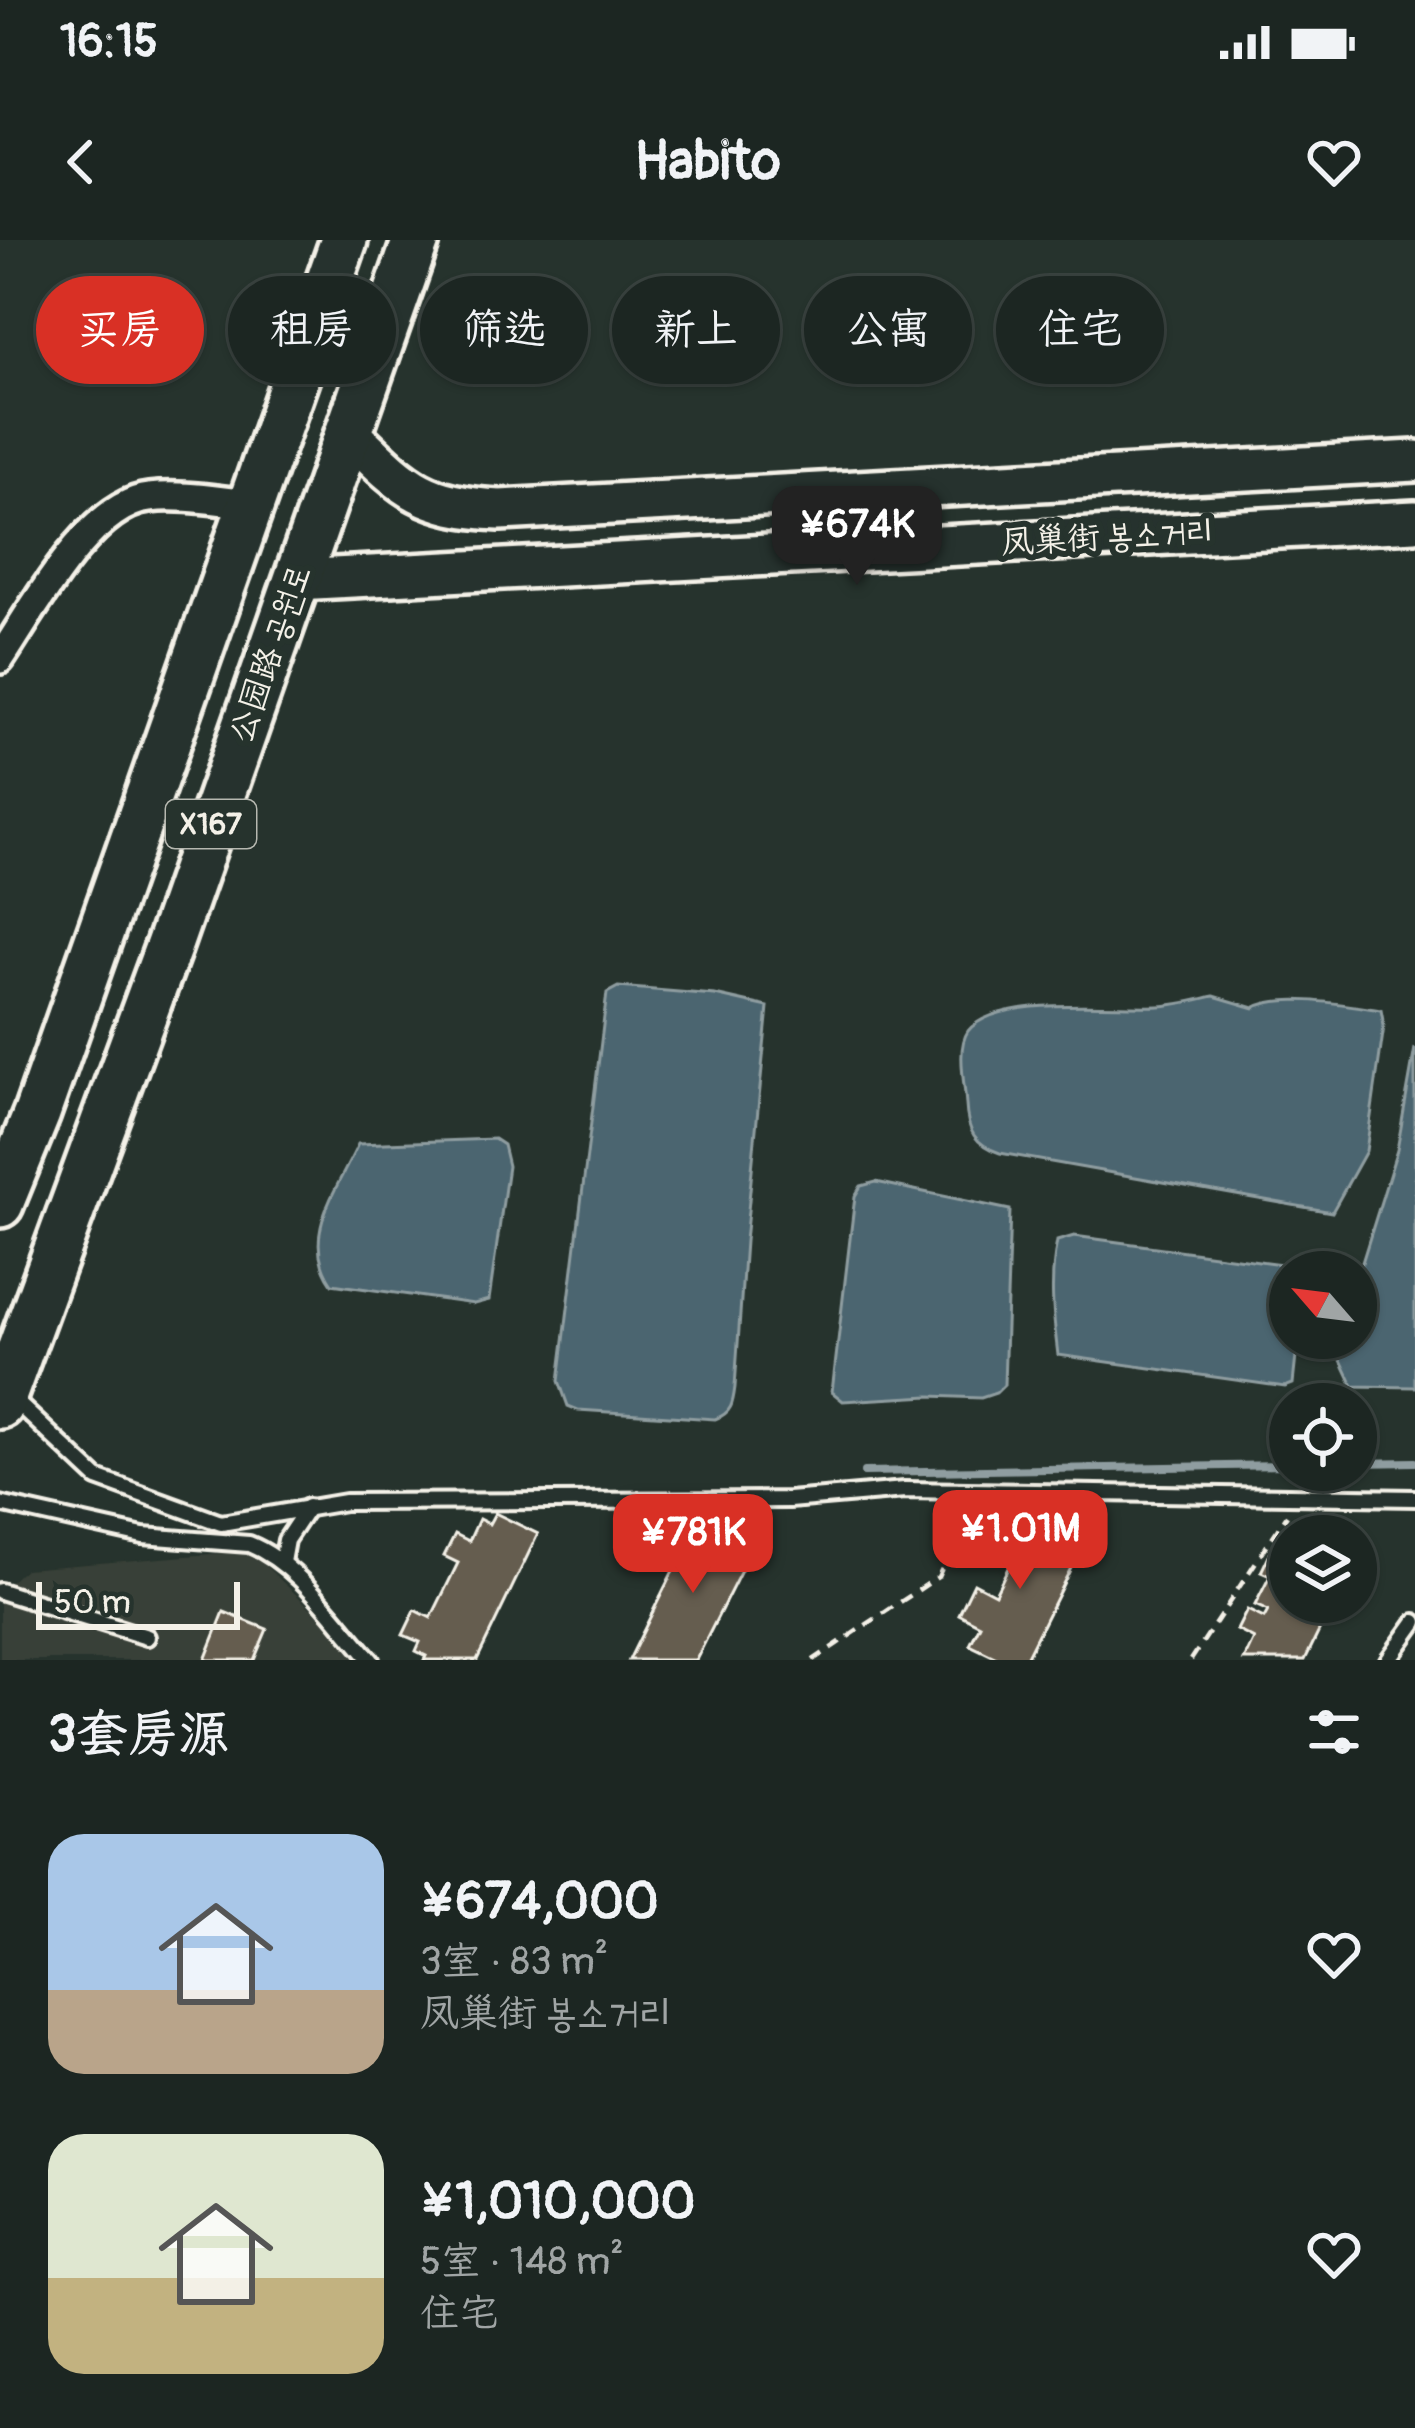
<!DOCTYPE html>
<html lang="zh">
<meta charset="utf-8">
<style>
body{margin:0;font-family:Pangolin,"LXGW WenKai TC","Poor Story",sans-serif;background:#29322f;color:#f1f3f6;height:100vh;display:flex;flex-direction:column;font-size:45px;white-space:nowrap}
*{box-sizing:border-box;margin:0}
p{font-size:39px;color:#a0a5a5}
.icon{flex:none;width:66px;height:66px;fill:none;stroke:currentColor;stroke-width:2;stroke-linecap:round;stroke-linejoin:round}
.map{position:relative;height:1420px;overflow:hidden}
.drawer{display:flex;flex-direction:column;background:#1c2622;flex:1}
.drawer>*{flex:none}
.top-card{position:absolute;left:36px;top:36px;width:1344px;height:108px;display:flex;gap:24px}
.needle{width:78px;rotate:298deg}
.controls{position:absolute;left:1269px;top:1011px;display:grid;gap:24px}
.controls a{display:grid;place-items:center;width:108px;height:108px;border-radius:50%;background:#1c2622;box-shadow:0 3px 9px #0004,0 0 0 3px #3a4340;font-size:60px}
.scale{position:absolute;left:36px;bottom:30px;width:204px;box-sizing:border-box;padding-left:12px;border:6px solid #f4f1e8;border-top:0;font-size:33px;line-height:42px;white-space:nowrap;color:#f4f1e8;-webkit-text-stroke:9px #26332d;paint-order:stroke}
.price{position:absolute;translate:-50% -102px;padding:0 27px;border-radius:24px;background:#d93025;color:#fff;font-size:39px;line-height:78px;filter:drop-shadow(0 3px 6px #0008)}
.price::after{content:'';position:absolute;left:50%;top:72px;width:36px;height:27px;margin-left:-18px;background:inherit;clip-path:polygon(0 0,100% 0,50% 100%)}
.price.current{background:#222;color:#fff}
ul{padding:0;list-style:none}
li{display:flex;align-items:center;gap:36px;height:300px;padding:0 48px}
li span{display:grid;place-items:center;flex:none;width:336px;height:240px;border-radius:36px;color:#555}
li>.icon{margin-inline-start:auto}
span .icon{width:144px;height:144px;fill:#fffc;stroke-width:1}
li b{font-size:51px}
h2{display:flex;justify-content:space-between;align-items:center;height:144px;padding:0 48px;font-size:51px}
.pill{padding:0 42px;border-radius:54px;background:#1c2622;box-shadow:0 3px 9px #0004,0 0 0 3px #3a4340;font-size:42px;line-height:108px}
.pill.current{background:#d93025;color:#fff}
.status{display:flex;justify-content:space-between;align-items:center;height:84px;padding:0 60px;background:#1c2622;direction:ltr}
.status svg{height:33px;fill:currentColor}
header{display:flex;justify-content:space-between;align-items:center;height:156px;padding:0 48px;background:#1c2622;font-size:54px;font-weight:700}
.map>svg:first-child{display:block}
</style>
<div class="status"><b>16:15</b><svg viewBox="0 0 49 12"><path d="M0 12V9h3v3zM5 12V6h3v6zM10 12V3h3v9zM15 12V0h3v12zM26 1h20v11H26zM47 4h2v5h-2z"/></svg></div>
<header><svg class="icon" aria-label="back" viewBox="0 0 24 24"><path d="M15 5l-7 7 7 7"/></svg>Habito<svg class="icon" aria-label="heart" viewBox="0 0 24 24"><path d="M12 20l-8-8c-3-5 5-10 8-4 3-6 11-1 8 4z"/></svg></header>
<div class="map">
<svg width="1415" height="1420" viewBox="0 0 1415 1420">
<rect width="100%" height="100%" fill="#26332d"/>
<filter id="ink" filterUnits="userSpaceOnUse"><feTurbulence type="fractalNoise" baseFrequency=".00833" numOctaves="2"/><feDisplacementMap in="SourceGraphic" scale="24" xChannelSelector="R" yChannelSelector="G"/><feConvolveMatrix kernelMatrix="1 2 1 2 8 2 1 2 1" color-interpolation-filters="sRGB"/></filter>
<g filter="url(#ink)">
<polygon fill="#394037" points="236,1312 257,1318 362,1416 361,1420 0,1420 0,1364 8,1344 25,1329"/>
<g fill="#4b6570" stroke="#8f9da0" stroke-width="3">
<path d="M618,747L715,755L768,767L745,1001L735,1147C733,1163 732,1173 715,1179L578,1170L568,1166L559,1141L607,753Z"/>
<path d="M1214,756L1254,768C1282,752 1348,765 1381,770L1384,786L1366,911L1332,972L1000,913C975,905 967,890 966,865C965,845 956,808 968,791C997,754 1115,768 1159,766C1177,765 1196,760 1214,756Z"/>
<polygon points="1415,808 1415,1147 1353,1146 1340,1118 1340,1098 1356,1098 1356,1042 1397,910"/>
<path d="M494,899L503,905L508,926L489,1060L474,1064L332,1044C299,997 337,950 358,904Z"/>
<polygon points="876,942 1010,970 1004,1145 996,1153 981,1158 930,1156 843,1161 832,1152 855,956 861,946"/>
<path d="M1074,996L1304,1027L1308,1032H1290V1098H1298L1293,1144L1285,1147L1058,1115C1053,1075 1049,1041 1057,1001Z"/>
</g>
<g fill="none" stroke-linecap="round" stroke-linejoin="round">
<g stroke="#8f9da0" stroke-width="8">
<polyline points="1356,1223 1415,1222"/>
<polyline points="864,1232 1290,1225"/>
</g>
</g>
<g fill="#655d4f" stroke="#f4f1e8" stroke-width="3">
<polygon points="495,1273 538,1294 477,1420 424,1420 426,1416 416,1411 420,1402 403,1395 415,1370 431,1378 458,1323 444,1316 455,1294 469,1301 479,1279 489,1284"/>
<polygon points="698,1280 753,1307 696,1420 629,1420"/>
<polygon points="1034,1283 1082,1306 1025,1420 1001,1420 970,1405 980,1385 959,1374 974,1343 995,1354 1010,1324 989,1313 1002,1288 1026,1300"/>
<polygon points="1293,1287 1312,1296 1290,1296 1290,1362 1320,1362 1312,1380 1322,1385 1305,1420 1244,1420 1254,1399 1237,1390 1247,1370 1264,1378 1268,1371 1255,1365 1270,1336 1261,1332 1271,1311 1279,1315"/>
<polygon points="224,1372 267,1389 254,1420 205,1420"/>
</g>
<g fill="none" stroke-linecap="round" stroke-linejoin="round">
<g stroke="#f4f1e8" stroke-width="22">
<g id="lane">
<polyline points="11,1157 97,1238 221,1283 345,1262 789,1260 905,1250 1415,1258"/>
<path d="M0,1264L143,1296L249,1304C299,1324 335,1381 371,1420"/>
<polyline points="282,1322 286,1300 308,1267"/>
<polyline points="0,1351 147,1397"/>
<polyline points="1388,1420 1415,1382"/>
</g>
</g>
<g stroke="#f4f1e8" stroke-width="36">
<path id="street" d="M0,419C31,373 89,264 149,258C182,254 218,261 252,264"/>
</g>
<g stroke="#f4f1e8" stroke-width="48">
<g id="secondary">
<path d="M348,192C404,246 419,266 500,270L1415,221"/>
<polyline points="296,340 1415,281"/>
</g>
</g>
<g stroke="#f4f1e8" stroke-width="54">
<g id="primary">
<polyline points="0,964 37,873 344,0"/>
<polyline points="0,1165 169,705 416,0"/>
</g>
</g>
<g stroke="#f4f1e8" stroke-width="4.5" stroke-dasharray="12 9" stroke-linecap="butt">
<polyline points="813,1420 938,1337 968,1272"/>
<polyline points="1191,1420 1287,1275"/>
</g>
<use href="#lane" stroke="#26332d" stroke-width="14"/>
<use href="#street" stroke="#26332d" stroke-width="27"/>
<use href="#secondary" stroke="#26332d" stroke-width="39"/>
<use href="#primary" stroke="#26332d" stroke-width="45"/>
</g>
</g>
<g text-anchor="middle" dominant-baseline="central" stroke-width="12" stroke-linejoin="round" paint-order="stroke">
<rect fill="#26332d" stroke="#b6b8b0" stroke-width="3" x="166" y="560" width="90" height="48" rx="9"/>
<g font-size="30" font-weight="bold" fill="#f4f1e8">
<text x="211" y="584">X167</text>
</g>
<g font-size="33" fill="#f4f1e8" stroke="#26332d">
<text transform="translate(1107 297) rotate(-3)">凤巢街 봉소거리</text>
<text transform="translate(270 414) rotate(-71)">公园路 공원로</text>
</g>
</g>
</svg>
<div class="controls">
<a><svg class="needle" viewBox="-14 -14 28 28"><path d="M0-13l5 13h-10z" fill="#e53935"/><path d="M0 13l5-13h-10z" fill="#a0a5a5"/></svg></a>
<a><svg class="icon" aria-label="locate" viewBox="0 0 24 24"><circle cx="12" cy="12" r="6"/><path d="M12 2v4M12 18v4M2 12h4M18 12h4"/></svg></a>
<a><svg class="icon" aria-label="layers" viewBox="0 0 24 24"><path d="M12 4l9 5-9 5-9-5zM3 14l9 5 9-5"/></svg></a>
</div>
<div class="scale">50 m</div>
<b class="price current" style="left:857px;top:348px">¥674K</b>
<b class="price" style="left:1020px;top:1352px">¥1.01M</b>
<b class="price" style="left:693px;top:1356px">¥781K</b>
<div class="top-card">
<a class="pill current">买房</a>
<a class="pill">租房</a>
<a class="pill">筛选</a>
<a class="pill">新上</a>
<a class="pill">公寓</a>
<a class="pill">住宅</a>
</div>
</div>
<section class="drawer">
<h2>3套房源<svg class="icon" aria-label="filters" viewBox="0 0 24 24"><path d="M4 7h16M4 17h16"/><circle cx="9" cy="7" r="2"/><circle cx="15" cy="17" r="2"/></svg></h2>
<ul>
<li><span style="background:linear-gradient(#a9c7e8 65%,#b9a48a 0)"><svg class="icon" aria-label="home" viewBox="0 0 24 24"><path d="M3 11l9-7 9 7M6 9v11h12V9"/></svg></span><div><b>¥674,000</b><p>3室 · 83 m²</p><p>凤巢街 봉소거리</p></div><svg class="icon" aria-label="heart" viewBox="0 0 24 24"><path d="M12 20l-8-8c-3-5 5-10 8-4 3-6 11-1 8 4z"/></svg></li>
<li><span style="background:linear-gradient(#dfe7d0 60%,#c2b280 0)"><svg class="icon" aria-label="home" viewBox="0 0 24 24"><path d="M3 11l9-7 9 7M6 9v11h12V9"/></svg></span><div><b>¥1,010,000</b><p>5室 · 148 m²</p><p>住宅</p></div><svg class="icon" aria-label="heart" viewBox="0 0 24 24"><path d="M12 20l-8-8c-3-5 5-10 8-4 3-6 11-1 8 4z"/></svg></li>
</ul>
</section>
